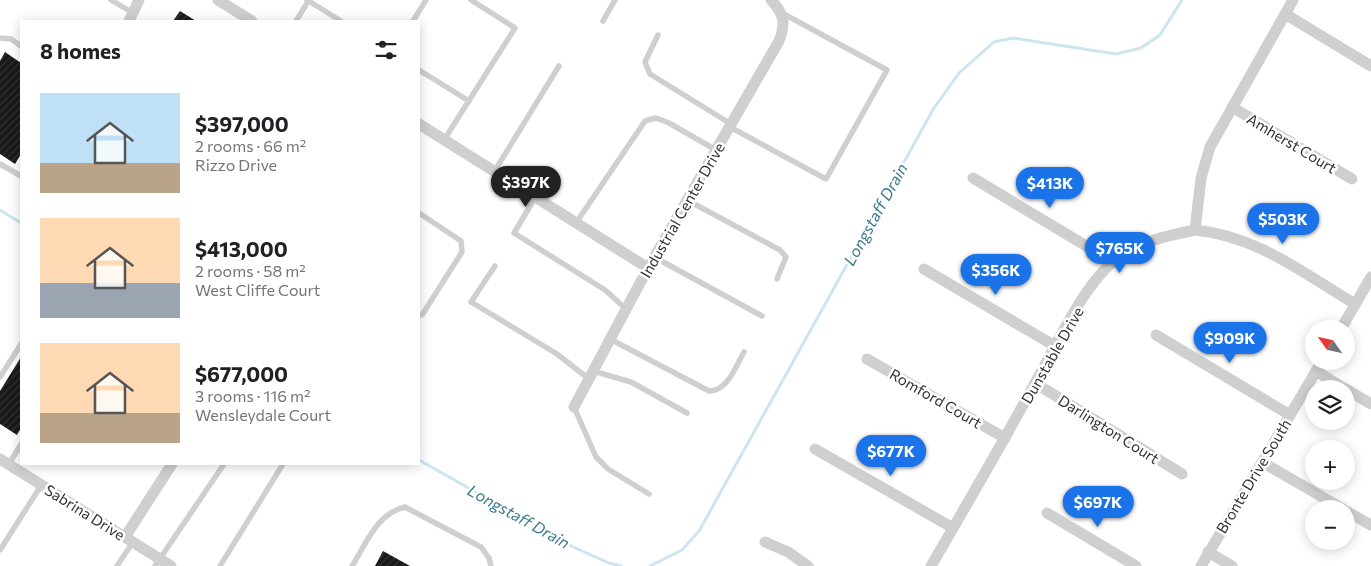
<!DOCTYPE html>
<meta charset="utf-8">
<style>
body{margin:0;font-family:Commissioner,sans-serif;background:#f2f2f2;color:#202124;height:100vh;display:flex;flex-direction:column;font-size:19px;white-space:nowrap}
*{box-sizing:border-box;margin:0}
p{font-size:16px;color:#757577}
.icon{flex:none;width:28px;height:28px;fill:none;stroke:currentColor;stroke-width:2;stroke-linecap:round;stroke-linejoin:round}
.map{position:relative;flex:1;overflow:hidden}
.drawer{position:absolute;left:20px;top:20px;width:400px;height:445px;display:flex;flex-direction:column;background:#fff;border-radius:0px;box-shadow:0 2px 12px #0003}
.drawer>*{flex:none}
.needle{width:32px;rotate:304deg}
.fabs{position:absolute;left:1305px;top:320px;display:grid;gap:10px}
.fabs a{display:grid;place-items:center;width:50px;height:50px;border-radius:50%;background:#fff;box-shadow:0 2px 12px #0003;font-size:25px}
.price{position:absolute;translate:-50% -42px;padding:0 11px;border-radius:18px;background:#1a73e8;color:#fff;font-size:16px;line-height:32px;filter:drop-shadow(0 1px 2px #0008)}
.price::after{content:'';position:absolute;left:50%;top:30px;width:15px;height:11px;margin-left:-8px;background:inherit;clip-path:polygon(0 0,100% 0,50% 100%)}
.price.on{background:#222;color:#fff}
ul{padding:0;list-style:none}
li{display:flex;align-items:center;gap:15px;height:125px;padding:0 20px}
li span{display:grid;place-items:center;flex:none;width:140px;height:100px;border-radius:0px;color:#555}
li>.icon{margin-inline-start:auto}
span .icon{width:60px;height:60px;fill:#fffc;stroke-width:1}
li b{font-size:21px}
h2{display:flex;justify-content:space-between;align-items:center;height:60px;padding:0 20px;font-size:21px}
.map>svg:first-child{display:block}
</style>
<div class="map">
<svg width="1371" height="566" viewBox="0 0 1371 566">
<defs>
<pattern id="building-hatch" width="6" height="6" patternUnits="userSpaceOnUse" patternTransform="scale(1.25)"><rect width="6" height="6" fill="#191919"/><path d="M-1 1l2-2M0 6l6-6M5 7l2-2" fill="none" stroke="#323232"/></pattern>
</defs>
<rect width="100%" height="100%" fill="#fff"/>
<g fill="none" stroke-linecap="round" stroke-linejoin="round">
<g stroke="#cde5ee" stroke-width="3">
<polyline points="0,210 21,223"/>
<polyline points="419,460 571,546 609,563 621,566"/>
<polyline points="650,566 682,550 699,531 934,108 959,73 994,42 1013,38 1116,54 1141,48 1160,35 1182,0"/>
</g>
</g>
<g fill="url(#building-hatch)">
<polygon points="180,11 196,21 173,21"/>
<polygon points="5,52 21,63 21,154 15,164 0,154 0,61"/>
<polygon points="21,357 21,428 17,435 0,424 0,391"/>
<polygon points="383,551 410,566 375,566"/>
</g>
<g fill="none" stroke-linecap="round" stroke-linejoin="round">
<g stroke="#cfcfcf" stroke-width="5.5">
<polyline points="111,0 133,13"/>
<polyline points="307,0 341,21"/>
<polyline points="296,21 309,0"/>
<polyline points="413,21 426,0"/>
<polyline points="603,21 615,0"/>
<polyline points="658,35 645,62 650,74 731,124"/>
<polyline points="0,38 11,39 21,46"/>
<polyline points="419,70 469,101"/>
<polyline points="730,127 826,179 887,70 782,13"/>
<polyline points="444,140 515,28 471,0"/>
<polyline points="0,164 21,176"/>
<polyline points="494,172 559,66"/>
<polyline points="535,198 514,233 605,290 626,309"/>
<polyline points="687,200 780,250 786,257 777,279"/>
<polyline points="419,213 461,241 462,252 422,315 419,316"/>
<polyline points="576,223 645,121 656,118 669,123 716,150"/>
<polyline points="654,257 762,316"/>
<polyline points="495,266 471,302 557,354 589,379"/>
<path d="M610,339L709,391C727,392 736,366 744,352"/>
<polyline points="593,371 631,382 687,413"/>
<polyline points="0,377 21,344"/>
<polyline points="574,407 596,457 608,469 649,494"/>
<polyline points="9,464 21,444"/>
<polyline points="0,550 42,484"/>
<polyline points="117,566 133,542"/>
<polyline points="155,566 224,464"/>
<polyline points="220,566 283,464"/>
<path d="M352,566C366,544 377,513 405,507L481,547L489,558L491,566"/>
</g>
<g stroke="#cfcfcf" stroke-width="11">
<polyline points="218,0 252,21"/>
<polyline points="1285,14 1371,66"/>
<polyline points="129,21 139,0"/>
<polyline points="1232,107 1352,179"/>
<polyline points="419,124 648,268"/>
<polyline points="973,178 1113,262"/>
<path d="M1195,230C1257,236 1303,273 1355,304"/>
<polyline points="924,269 1055,346"/>
<polyline points="1341,329 1371,277"/>
<polyline points="1156,335 1290,415"/>
<polyline points="867,359 1005,438"/>
<polyline points="1316,371 1345,389"/>
<polyline points="1035,383 1182,474"/>
<polyline points="1346,389 1371,404"/>
<path d="M574,407L648,268L779,41C786,24 784,13 771,0"/>
<polyline points="815,449 953,528"/>
<polyline points="0,459 171,566"/>
<polyline points="1262,462 1343,509"/>
<polyline points="1346,511 1371,525"/>
<polyline points="1047,513 1136,566"/>
<polyline points="125,537 172,464"/>
<polyline points="765,542 788,552 808,566"/>
<polyline points="1208,552 1232,566"/>
<path d="M931,566C966,506 1001,446 1034,385C1055,348 1082,287 1114,261C1137,242 1166,236 1195,230L1201,178L1210,147L1293,0"/>
<polyline points="1201,566 1322,361"/>
</g>
</g>
<g text-anchor="middle" dominant-baseline="central" stroke-width="5" stroke-linejoin="round" paint-order="stroke">
<g font-size="15" fill="#323232" stroke="#fff">
<text transform="translate(1292 143) rotate(31)">Amherst Court</text>
<text transform="translate(682 210) rotate(-60)">Industrial Center Drive</text>
<text transform="translate(1052 355) rotate(-60)">Dunstable Drive</text>
<text transform="translate(936 398) rotate(30)">Romford Court</text>
<text transform="translate(1109 429) rotate(32)">Darlington Court</text>
<text transform="translate(1253 476) rotate(-59)">Bronte Drive South</text>
<text transform="translate(85 512) rotate(32)">Sabrina Drive</text>
</g>
<g font-size="16" font-style="italic" fill="#3b7a8f" stroke="#fff">
<text transform="translate(875 214) rotate(-61)">Longstaff Drain</text>
<text transform="translate(519 516) rotate(29)">Longstaff Drain</text>
</g>
</g>
</svg>
<div class="fabs">
<a><svg class="needle" viewBox="-14 -14 28 28"><path d="M0-13l5 13h-10z" fill="#e53935"/><path d="M0 13l5-13h-10z" fill="#757577"/></svg></a>
<a><svg class="icon" aria-label="layers" viewBox="0 0 24 24"><path d="M12 4l9 5-9 5-9-5zM3 14l9 5 9-5"/></svg></a>
<a>+</a>
<a>−</a>
</div>
<b class="price on" style="left:526px;top:208px">$397K</b>
<b class="price" style="left:1050px;top:209px">$413K</b>
<b class="price" style="left:1283px;top:245px">$503K</b>
<b class="price" style="left:1120px;top:274px">$765K</b>
<b class="price" style="left:996px;top:296px">$356K</b>
<b class="price" style="left:1230px;top:364px">$909K</b>
<b class="price" style="left:891px;top:477px">$677K</b>
<b class="price" style="left:1098px;top:528px">$697K</b>
<section class="drawer">
<h2>8 homes<svg class="icon" aria-label="filters" viewBox="0 0 24 24"><path d="M4 7h16M4 17h16"/><circle cx="9" cy="7" r="2"/><circle cx="15" cy="17" r="2"/></svg></h2>
<ul>
<li><span style="background:linear-gradient(#bfe0f5 70%,#b9a48a 0)"><svg class="icon" aria-label="home" viewBox="0 0 24 24"><path d="M3 11l9-7 9 7M6 9v11h12V9"/></svg></span><div><b>$397,000</b><p>2 rooms · 66 m²</p><p>Rizzo Drive</p></div></li>
<li><span style="background:linear-gradient(#ffd9b3 65%,#9aa5b1 0)"><svg class="icon" aria-label="home" viewBox="0 0 24 24"><path d="M3 11l9-7 9 7M6 9v11h12V9"/></svg></span><div><b>$413,000</b><p>2 rooms · 58 m²</p><p>West Cliffe Court</p></div></li>
<li><span style="background:linear-gradient(#ffd9b3 70%,#b9a48a 0)"><svg class="icon" aria-label="home" viewBox="0 0 24 24"><path d="M3 11l9-7 9 7M6 9v11h12V9"/></svg></span><div><b>$677,000</b><p>3 rooms · 116 m²</p><p>Wensleydale Court</p></div></li>
</ul>
</section>
</div>
